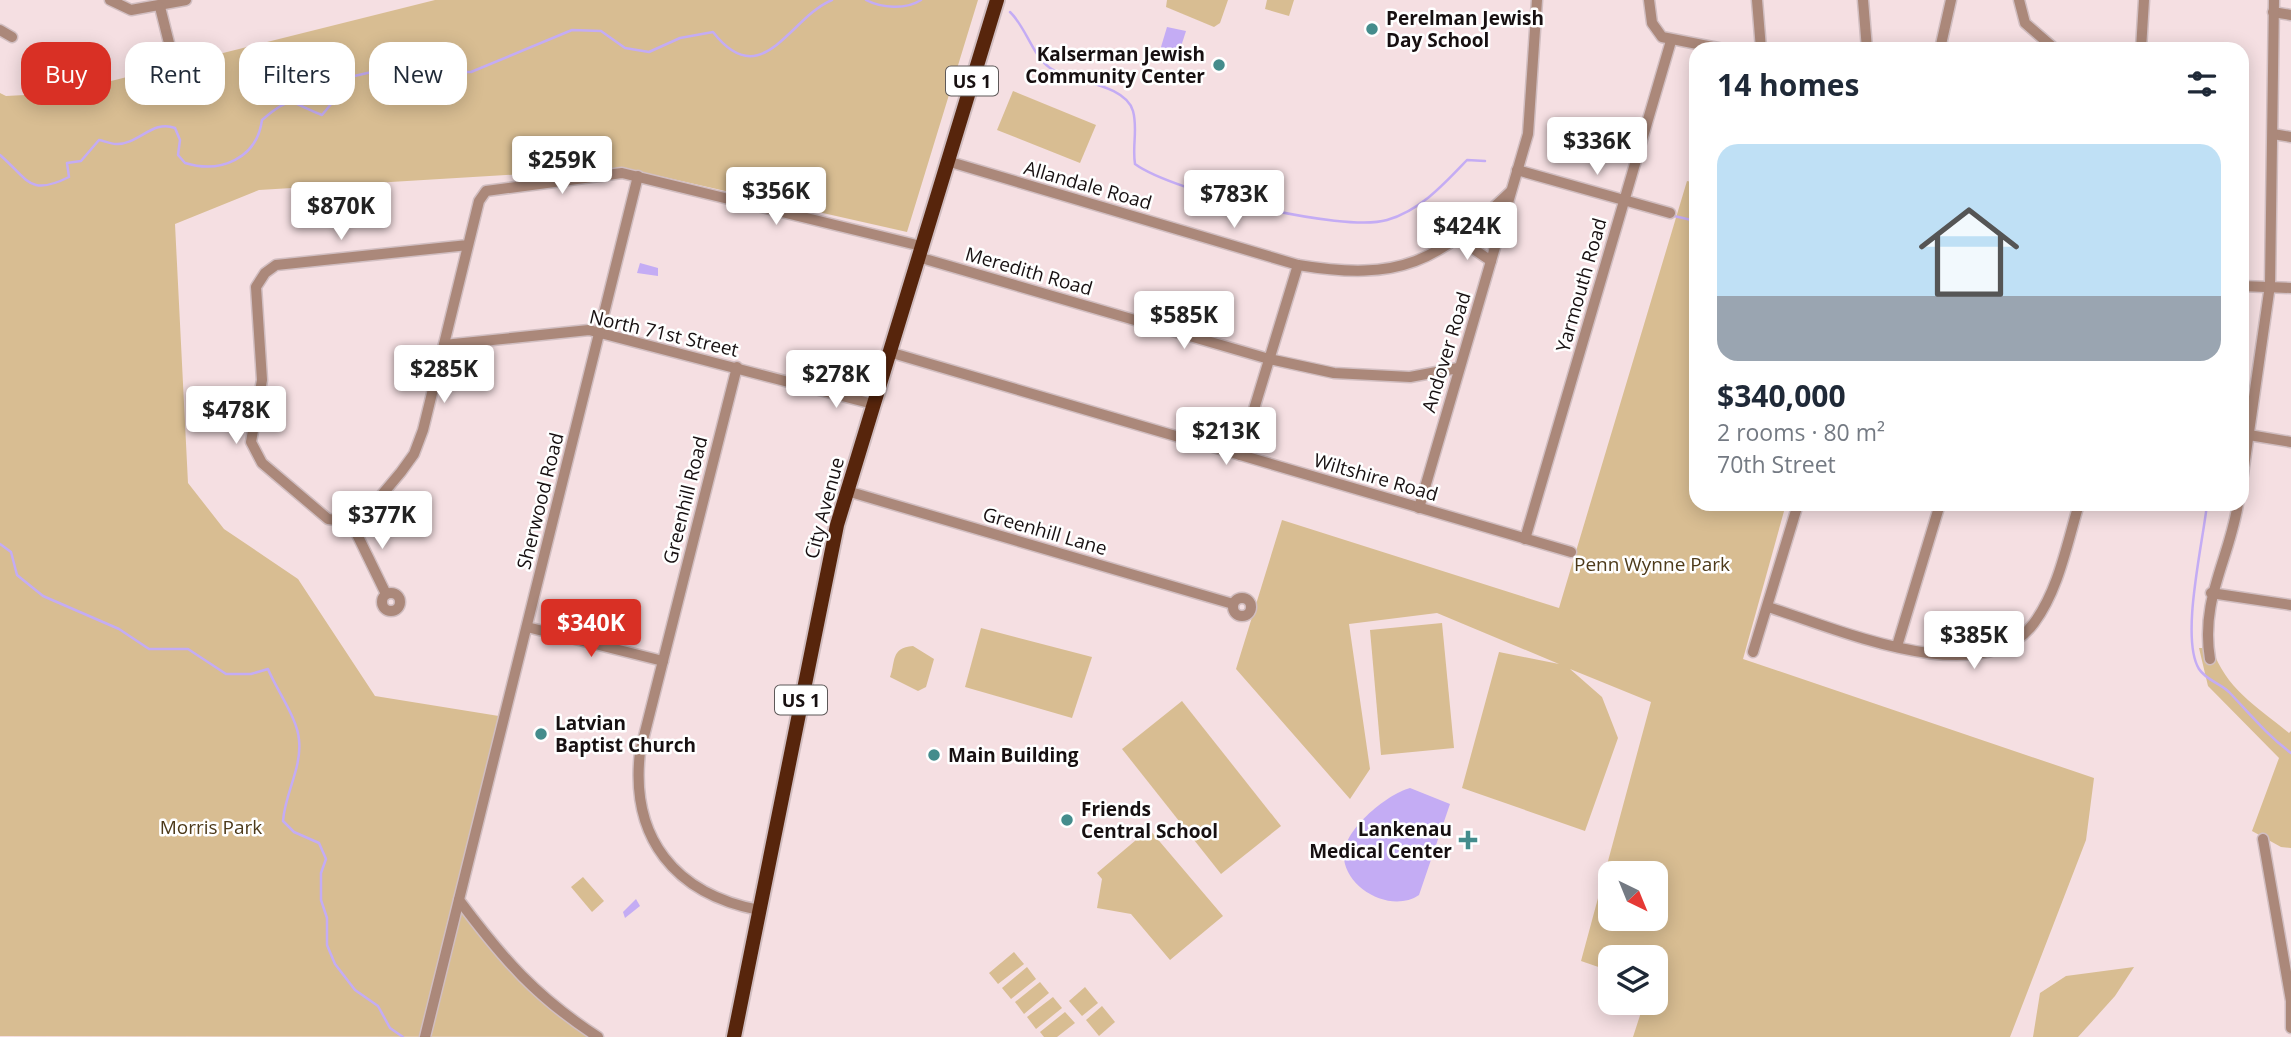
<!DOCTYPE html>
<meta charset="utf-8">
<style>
body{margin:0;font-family:"Open Sans",sans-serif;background:#f2f2f3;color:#1f2937;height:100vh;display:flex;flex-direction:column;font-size:26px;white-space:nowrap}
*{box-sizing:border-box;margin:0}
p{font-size:23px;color:#747a83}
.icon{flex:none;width:38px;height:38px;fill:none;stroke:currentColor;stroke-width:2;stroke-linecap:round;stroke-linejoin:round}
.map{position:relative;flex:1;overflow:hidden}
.details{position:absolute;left:1689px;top:42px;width:560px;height:469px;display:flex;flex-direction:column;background:#fff;border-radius:21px;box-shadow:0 4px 18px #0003}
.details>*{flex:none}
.top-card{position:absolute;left:21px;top:42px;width:665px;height:63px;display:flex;gap:14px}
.needle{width:46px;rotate:137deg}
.tools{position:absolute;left:1598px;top:861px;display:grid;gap:14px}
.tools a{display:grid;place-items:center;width:70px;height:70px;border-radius:14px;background:#fff;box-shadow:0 4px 18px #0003;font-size:35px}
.price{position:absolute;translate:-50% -60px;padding:0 16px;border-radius:7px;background:#fff;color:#222;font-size:23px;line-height:46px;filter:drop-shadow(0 2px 4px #0008)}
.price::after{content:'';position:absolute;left:50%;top:42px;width:21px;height:16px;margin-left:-10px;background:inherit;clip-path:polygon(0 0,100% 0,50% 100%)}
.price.active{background:#d93025;color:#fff}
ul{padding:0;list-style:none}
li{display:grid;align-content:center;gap:14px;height:371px;padding:0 28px}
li+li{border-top:2px solid #e0e1e3}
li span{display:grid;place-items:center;height:217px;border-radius:21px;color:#555}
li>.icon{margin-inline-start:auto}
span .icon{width:126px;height:126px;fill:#fffc;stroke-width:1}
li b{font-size:30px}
h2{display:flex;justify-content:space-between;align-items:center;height:84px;padding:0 28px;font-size:30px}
.chip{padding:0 24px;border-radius:21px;background:#fff;box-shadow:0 4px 18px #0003;font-size:24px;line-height:63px}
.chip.active{background:#d93025;color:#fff}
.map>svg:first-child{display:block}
</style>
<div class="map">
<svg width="2291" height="1037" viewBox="0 0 2291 1037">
<rect width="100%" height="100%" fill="#f5dfe2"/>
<g fill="#d8bd92" fill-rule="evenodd">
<polygon points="435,0 978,0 907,232 624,168 259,190 175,224 188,483 224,529 298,579 375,696 505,717 457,899 495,952 593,1037 0,1036 0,93 6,96 63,93"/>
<polygon points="1167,0 1228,0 1220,23 1214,27 1166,7"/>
<polygon points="1267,0 1294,0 1289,16 1265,9"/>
<polygon points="1013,91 1096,125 1080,163 997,130"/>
<path d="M1687,181L1696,183V504H1786L1743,659L2094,778L2086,840L2010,1037H1633L1644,1003H1656V957H1610V971L1581,961L1651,702L1570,669L1602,697L1618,738L1585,831L1462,788L1499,652L1559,664L1437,613L1349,624L1370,769L1350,799L1236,669L1282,520L1559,608ZM1610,873H1656V919H1610Z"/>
<polygon points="1442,623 1454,748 1381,755 1370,630"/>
<polygon points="981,628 1092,657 1072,718 965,687"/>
<path d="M913,646L934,659L926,687L918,691L890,677C896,662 890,648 913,646Z"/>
<path d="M2199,648H2212C2226,689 2256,706 2289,733L2291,731V848L2281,847L2252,831L2279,758L2208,686Z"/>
<polygon points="1182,701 1281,826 1221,874 1122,749"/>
<polygon points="1149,829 1223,916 1170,960 1131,914 1097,908 1102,879 1097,873"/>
<polygon points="583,877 604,901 592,912 571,887"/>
<polygon points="1014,952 1024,964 998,984 989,973"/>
<polygon points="1027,967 1036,979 1011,999 1002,988"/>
<polygon points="2134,967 2115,996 2078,1037 2033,1037 2040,993 2066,976"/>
<polygon points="1040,982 1049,993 1024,1014 1015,1002"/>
<polygon points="1085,987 1098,1003 1082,1016 1069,1001"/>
<polygon points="1053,997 1062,1008 1036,1029 1027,1017"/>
<polygon points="1102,1006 1115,1022 1099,1036 1086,1020"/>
<polygon points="1065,1012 1075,1023 1057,1037 1044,1037 1040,1032"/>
</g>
<g fill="#c4acf4">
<polygon points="1167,27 1186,31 1176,62 1158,57"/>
<polygon points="640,263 658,268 658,276 637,273"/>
<path d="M1410,788L1450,804L1419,895C1393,913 1348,891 1344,859C1340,832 1387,794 1410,788Z"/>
<polygon points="636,899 640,906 625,918 623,912"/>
</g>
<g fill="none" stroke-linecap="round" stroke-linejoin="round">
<g stroke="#c4acf4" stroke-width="2.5">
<path d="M866,0C881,8 906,10 921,0"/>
<path d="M1010,12C1026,27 1032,55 1050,68C1070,82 1125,83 1133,111C1138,129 1132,146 1135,164C1173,192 1343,233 1387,220C1421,210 1444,184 1467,160L1485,161"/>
<path d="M0,155C28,179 29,197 69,177L67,163L81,161L99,140C104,141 111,144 116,144C138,145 153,119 175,128L180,140L178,155L185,163C221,174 257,158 262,120C293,93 290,103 322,115L336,98L337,86L350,77L389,68L423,66L447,72H471L572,30L601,31L625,48L649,52L680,38L713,32C762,95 790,17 832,0"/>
<polyline points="1674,216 1696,221"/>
<path d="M2207,504C2203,543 2180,638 2199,669C2206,680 2221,684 2229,692C2250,714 2267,735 2291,753"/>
<path d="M0,544L11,552L17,575L43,596L119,629L149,649H188L226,674H251L268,669C276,689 298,719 299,740C302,768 285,793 283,821L294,832L319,843L326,859L321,873V900L327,918V945L335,964L355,990L378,1006L390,1028L403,1037"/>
</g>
<g stroke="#d1bec1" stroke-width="13">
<g id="minor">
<polyline points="110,0 131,10 186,0"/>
<polyline points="1649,0 1652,23 1662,37 1723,49"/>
<polyline points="1757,0 1761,49"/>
<polyline points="1863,0 1867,49"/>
<polyline points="2019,0 2025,23 2055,49"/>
<polyline points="160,7 174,63"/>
<polyline points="2273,12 2291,15"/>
<polyline points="0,30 12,37"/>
<polyline points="1940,49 1951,0"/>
<polyline points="2141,49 2144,0"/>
<polyline points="2273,134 2291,137"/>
<path d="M947,161L1298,265C1401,282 1437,262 1510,192"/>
<polyline points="1517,170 1670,213"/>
<polyline points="1459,239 1491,261"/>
<polyline points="468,245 276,265 265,273 256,287 262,380 251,442 262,463 328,519 351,522 364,516 401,472 414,454 423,430 479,201 486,191 622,173 921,246"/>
<polyline points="918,257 1269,359 1334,373 1410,377 1458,368"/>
<polyline points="2242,286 2291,288"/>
<polyline points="444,345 589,330 873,404"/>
<polyline points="889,352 1571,552"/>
<path d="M737,367L640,752C630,838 675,894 759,910"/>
<polyline points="2249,435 2291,442"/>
<polyline points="1240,455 1298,265"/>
<polyline points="2242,481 2270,285 2274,0"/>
<polyline points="847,491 1233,604"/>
<polyline points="1419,508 1528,134 1537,0"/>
<polyline points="351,522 386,594"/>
<polyline points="1525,539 1671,41"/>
<circle cx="391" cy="602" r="9"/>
<polyline points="2211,593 2291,605"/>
<circle cx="1242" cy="607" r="9"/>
<path d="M1768,607C1836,628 1982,694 2034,623C2059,589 2067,543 2079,504"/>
<polyline points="527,627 663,661"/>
<polyline points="1897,646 1940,504"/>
<polyline points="1753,652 1798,504"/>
<path d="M2210,659C2200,600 2229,560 2238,504"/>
<polyline points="2263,839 2291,1001 2291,1028"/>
<path d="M459,900C503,959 536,997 598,1037"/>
<polyline points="425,1037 638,176"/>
</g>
</g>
<g stroke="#d1bec1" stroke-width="18">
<polyline id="highway" points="734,1037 837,525 997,0"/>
</g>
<use href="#minor" stroke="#ab887a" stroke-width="10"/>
<use href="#highway" stroke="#57250c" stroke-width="14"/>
</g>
<g fill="#448c8c" stroke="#fff" stroke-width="2.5">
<circle cx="1372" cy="29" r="7"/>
<circle cx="1219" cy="65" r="7"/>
<circle cx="541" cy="734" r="7"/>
<circle cx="934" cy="755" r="7"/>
<circle cx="1067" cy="820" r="7"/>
<path d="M1464.5 829.5h7v7h7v7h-7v7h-7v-7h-7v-7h7z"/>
</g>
<g text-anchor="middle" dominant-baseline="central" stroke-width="5" stroke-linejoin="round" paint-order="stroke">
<g fill="#fff" stroke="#5d5858" stroke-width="2">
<rect x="946" y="66.5" width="52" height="29" rx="5"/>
<rect x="775" y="685.5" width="52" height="29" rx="5"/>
</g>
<g font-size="18" font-weight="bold" fill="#171011">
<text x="972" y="81">US 1</text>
<text x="801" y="700">US 1</text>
</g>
<g font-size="19" font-weight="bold" fill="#171011" stroke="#fff" text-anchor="start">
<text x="1386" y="18">Perelman Jewish<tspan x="1386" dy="22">Day School</tspan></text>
<text x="1205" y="54" text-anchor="end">Kalserman Jewish<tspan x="1205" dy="22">Community Center</tspan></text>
<text x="555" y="723">Latvian<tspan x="555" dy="22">Baptist Church</tspan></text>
<text x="948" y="755">Main Building</text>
<text x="1081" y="809">Friends<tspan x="1081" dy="22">Central School</tspan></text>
<text x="1452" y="829" text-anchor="end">Lankenau<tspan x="1452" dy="22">Medical Center</tspan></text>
</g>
<g font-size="19" fill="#171011" stroke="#fff">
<text transform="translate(1088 185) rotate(16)">Allandale Road</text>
<text transform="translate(1029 271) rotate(16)">Meredith Road</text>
<text transform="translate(1581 285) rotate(-74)">Yarmouth Road</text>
<text transform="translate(664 333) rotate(13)">North 71st Street</text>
<text transform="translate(1446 352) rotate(-73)">Andover Road</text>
<text transform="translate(1376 477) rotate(16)">Wiltshire Road</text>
<text transform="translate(685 500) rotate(-76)">Greenhill Road</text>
<text transform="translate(540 501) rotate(-76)">Sherwood Road</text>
<text transform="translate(824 508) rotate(-75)">City Avenue</text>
<text transform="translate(1045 531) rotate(16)">Greenhill Lane</text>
</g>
<g font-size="19" fill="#4d3a1a" stroke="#fff">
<text x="1652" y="564">Penn Wynne Park</text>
<text x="211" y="827">Morris Park</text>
</g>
</g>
</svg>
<div class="tools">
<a><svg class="needle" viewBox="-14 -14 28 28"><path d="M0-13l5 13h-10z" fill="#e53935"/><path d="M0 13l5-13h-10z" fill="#747a83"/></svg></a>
<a><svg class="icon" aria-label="layers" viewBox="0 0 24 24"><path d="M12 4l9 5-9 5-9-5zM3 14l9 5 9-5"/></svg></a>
</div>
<b class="price" style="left:1597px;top:177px">$336K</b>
<b class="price" style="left:562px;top:196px">$259K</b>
<b class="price" style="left:776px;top:227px">$356K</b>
<b class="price" style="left:1234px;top:230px">$783K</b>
<b class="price" style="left:341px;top:242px">$870K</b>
<b class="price" style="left:1467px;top:262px">$424K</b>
<b class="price" style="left:1184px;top:351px">$585K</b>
<b class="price" style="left:444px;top:405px">$285K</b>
<b class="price" style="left:836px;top:410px">$278K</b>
<b class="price" style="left:236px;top:446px">$478K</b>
<b class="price" style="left:1226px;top:467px">$213K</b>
<b class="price" style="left:382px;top:551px">$377K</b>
<b class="price active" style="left:591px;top:659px">$340K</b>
<b class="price" style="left:1974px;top:671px">$385K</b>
<div class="top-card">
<a class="chip active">Buy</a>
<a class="chip">Rent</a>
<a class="chip">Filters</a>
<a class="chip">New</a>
</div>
<section class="details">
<h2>14 homes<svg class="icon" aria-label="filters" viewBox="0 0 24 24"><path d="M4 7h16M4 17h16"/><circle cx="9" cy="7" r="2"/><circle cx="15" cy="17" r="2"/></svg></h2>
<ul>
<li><span style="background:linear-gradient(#bfe0f5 70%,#9aa5b1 0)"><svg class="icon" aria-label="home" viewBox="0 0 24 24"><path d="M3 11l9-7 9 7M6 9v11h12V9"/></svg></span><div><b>$340,000</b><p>2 rooms · 80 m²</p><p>70th Street</p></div></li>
</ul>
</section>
</div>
